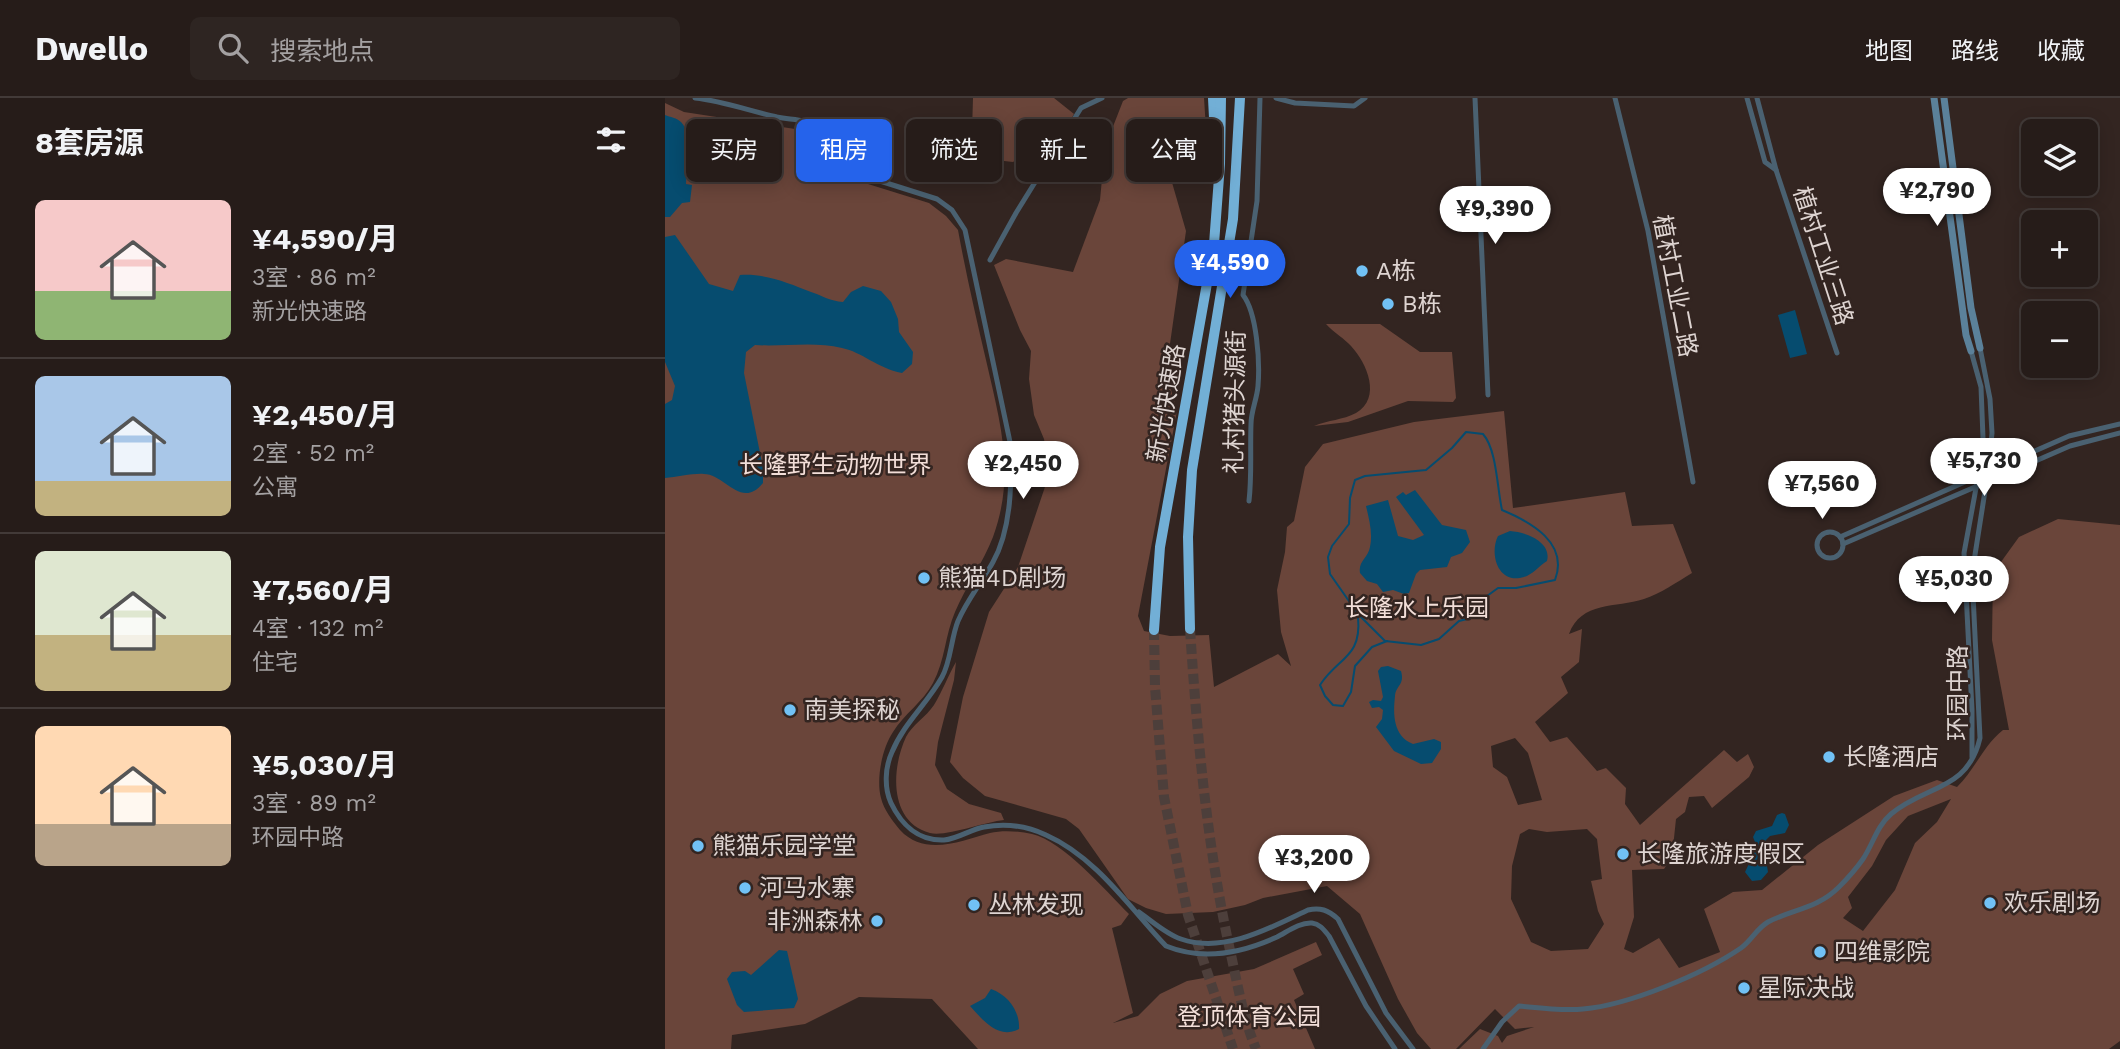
<!DOCTYPE html>
<html lang="zh">
<meta charset="utf-8">
<style>
body{margin:0;font-family:"Work Sans","Noto Sans SC",sans-serif;background:#2e2522;color:#f1f3f6;height:100vh;display:flex;flex-direction:column;font-size:26px;white-space:nowrap}
*{box-sizing:border-box;margin:0}
p{font-size:23px;color:#a4a1a2}
.icon{flex:none;width:38px;height:38px;fill:none;stroke:currentColor;stroke-width:2;stroke-linecap:round;stroke-linejoin:round}
.map{position:relative;flex:1;overflow:hidden}
.sheet{display:flex;flex-direction:column;background:#261c19;width:665px}
.sheet>*{flex:none}
.hud{position:absolute;left:21px;top:21px;width:665px;height:63px;display:flex;gap:14px}
.tools{position:absolute;left:1356px;top:21px;display:grid;gap:14px}
.tools a{display:grid;place-items:center;width:77px;height:77px;border-radius:10px;background:#261c19;box-shadow:0 4px 18px #0003,0 0 0 2px #423a38;font-size:35px}
.price{position:absolute;translate:-50% -60px;padding:0 16px;border-radius:24px;background:#fff;color:#222;font-size:23px;line-height:46px;filter:drop-shadow(0 2px 4px #0008)}
.price::after{content:'';position:absolute;left:50%;top:42px;width:21px;height:16px;margin-left:-10px;background:inherit;clip-path:polygon(0 0,100% 0,50% 100%)}
.price.active{background:#2563eb;color:#fff}
ul{padding:0;list-style:none}
li{display:flex;align-items:center;gap:21px;height:175px;padding:0 35px}
li+li{border-top:2px solid #423a38}
li span{display:grid;place-items:center;flex:none;width:196px;height:140px;border-radius:10px;color:#555}
li>.icon{margin-inline-start:auto}
span .icon{width:84px;height:84px;fill:#fffc;stroke-width:1}
li b{font-size:30px}
h2{display:flex;justify-content:space-between;align-items:center;height:84px;padding:0 35px;font-size:30px}
.tag{padding:0 24px;border-radius:10px;background:#261c19;box-shadow:0 4px 18px #0003,0 0 0 2px #423a38;font-size:24px;line-height:63px}
.tag.active{background:#2563eb;color:#fff}
header{display:flex;align-items:center;gap:42px;box-sizing:border-box;height:98px;padding:0 35px;background:#261c19;border-bottom:2px solid #423a38}
header strong{font-size:33px}
nav{display:flex;gap:38px;margin-inline-start:auto;font-size:24px}
.search{width:490px;height:63px;background:#2e2522;display:flex;align-items:center;gap:18px;box-sizing:border-box;padding:0 24px;border-radius:10px;color:#a4a1a2;font-size:26px}
main{display:flex;flex:1;min-height:0}
.map>svg:first-child{display:block}
</style>
<header>
<strong>Dwello</strong>
<div class="search"><svg class="icon" aria-label="search" viewBox="0 0 24 24"><circle cx="10" cy="10" r="6"/><path d="M15 15l6 6"/></svg>搜索地点</div>
<nav><a>地图</a><a>路线</a><a>收藏</a></nav>
</header>
<main>
<section class="sheet">
<h2>8套房源<svg class="icon" aria-label="filters" viewBox="0 0 24 24"><path d="M4 7h16M4 17h16"/><circle cx="9" cy="7" r="2"/><circle cx="15" cy="17" r="2"/></svg></h2>
<ul>
<li><span style="background:linear-gradient(#f6c9c9 65%,#8fb573 0)"><svg class="icon" aria-label="home" viewBox="0 0 24 24"><path d="M3 11l9-7 9 7M6 9v11h12V9"/></svg></span><div><b>¥4,590/月</b><p>3室 · 86 m²</p><p>新光快速路</p></div></li>
<li><span style="background:linear-gradient(#a9c7e8 75%,#c2b280 0)"><svg class="icon" aria-label="home" viewBox="0 0 24 24"><path d="M3 11l9-7 9 7M6 9v11h12V9"/></svg></span><div><b>¥2,450/月</b><p>2室 · 52 m²</p><p>公寓</p></div></li>
<li><span style="background:linear-gradient(#dfe7d0 60%,#c2b280 0)"><svg class="icon" aria-label="home" viewBox="0 0 24 24"><path d="M3 11l9-7 9 7M6 9v11h12V9"/></svg></span><div><b>¥7,560/月</b><p>4室 · 132 m²</p><p>住宅</p></div></li>
<li><span style="background:linear-gradient(#ffd9b3 70%,#b9a48a 0)"><svg class="icon" aria-label="home" viewBox="0 0 24 24"><path d="M3 11l9-7 9 7M6 9v11h12V9"/></svg></span><div><b>¥5,030/月</b><p>3室 · 89 m²</p><p>环园中路</p></div></li>
</ul>
</section>
<div class="map">
<svg width="1455" height="951" viewBox="0 0 1455 951">
<rect width="100%" height="100%" fill="#332521"/>
<g fill="#6a453a" fill-rule="evenodd">
<polygon points="308,0 389,0 409,16 390,49 370,47 348,64 330,62 307,33"/>
<path d="M463,0H539L541,31L529,36L506,81L521,133L501,274L512,313L473,518L479,533L505,538L544,537L549,589L613,556L626,568L616,534L612,492L620,454L622,429L629,423L640,369L658,346L749,324L839,313L848,410L960,394L967,428L1008,426L1027,475C1012,484 995,496 979,501C951,510 916,503 904,536L917,531L914,564L896,579L903,595L870,624L885,644L902,639L932,673L941,670L961,690L960,706L975,727L1059,652L1072,664L1083,656L1089,669L1084,679L1047,710L1039,698L1024,699L1020,714L1011,721L1007,759L999,771L967,772L969,819L959,851L968,855L994,840L1014,870L1055,854L1039,811L1068,794L1097,792L1153,747L1229,698L1272,682L1292,689C1311,670 1318,648 1338,632H1344L1327,542L1328,475L1354,439L1393,421L1455,427V943L1444,951H794L815,931L833,938L837,945L842,938L869,929L850,931L830,911L791,951H766L752,935L733,901L695,816L662,788L598,800L580,807L548,814L501,816L481,810L463,801L414,731L401,721L320,698L298,680L285,664L298,599L324,514L353,469L385,374L379,341L369,317L364,281L366,253L355,232L329,167L341,161L408,174L435,102L440,49L458,3ZM850,640L863,655L877,702L853,707L842,679L828,669L826,648ZM1286,701L1272,724L1250,745L1230,792L1198,833L1178,820L1187,810L1183,799L1207,768L1221,742L1243,718ZM864,731L882,734L922,731L932,741L937,781L926,783L933,813L939,826L923,851L886,853L866,844L846,801L847,768L855,736Z"/>
<path d="M0,5L19,14L150,34L166,69L187,81L264,105L281,118L293,132C301,176 311,219 321,262C335,324 351,376 328,439C318,465 301,488 290,514C280,537 280,563 268,585C258,604 239,616 228,634C217,650 211,681 216,700C219,712 227,722 235,732C260,759 296,743 325,735C337,732 354,733 367,736C398,743 441,793 464,816L456,827L447,830L468,915L448,925L473,918L495,896L522,883L589,871L651,844L657,857L628,871L639,896L629,902L650,951H313L267,901L194,899L140,926L67,937L66,951H0Z"/>
<path d="M661,226H715L755,254H787L791,300L788,304L743,303L683,324L649,328C663,322 678,322 691,315C717,300 702,265 686,248C680,241 669,235 661,226Z"/>
<path d="M291,564L289,582L273,644L270,667L282,691L304,706L336,715L339,722C319,724 281,739 265,735C224,724 226,671 241,639C247,627 261,619 269,607C277,594 283,578 291,564Z"/>
</g>
<g fill="#064c6f">
<path d="M0,17C5,19 12,20 16,24C29,37 22,69 21,86L27,87L25,104L17,105L5,119H0Z"/>
<path d="M10,137L44,186L68,193L75,177C99,175 124,185 146,194C158,198 165,203 178,204L186,194L198,188L216,193L226,204L233,221L234,234L248,254L247,266L237,275C212,270 197,254 177,250C149,243 118,249 90,247L81,254L79,275L98,370V385C76,412 60,376 39,376C29,375 12,379 0,380V306L7,302L10,288L0,264V139Z"/>
<polygon points="1130,212 1142,256 1125,260 1113,217"/>
<path d="M750,392L777,427L801,432L805,444L797,455L786,459L782,469L755,472L751,476L744,495L739,496L728,492L718,494L712,486L702,483L695,475C693,463 703,460 705,449C708,435 704,421 701,408L723,402L733,438L748,442L759,437L731,399L738,394L741,397Z"/>
<path d="M845,433C861,434 887,444 882,463C874,468 867,477 859,479C833,487 824,456 833,438Z"/>
<path d="M723,568L736,573C740,587 731,587 730,598C728,616 728,638 748,646L769,641L776,644V651L767,665L756,666L729,653L711,629L717,621L718,612L714,609L707,610L704,604L708,602L716,603L718,599L713,573L716,569Z"/>
<polygon points="1117,715 1120,716 1124,727 1120,735 1105,738 1101,742 1102,749 1093,757 1092,763 1095,767 1102,768 1103,774 1096,782 1087,783 1080,774 1092,749 1088,739 1091,733 1107,728 1112,717"/>
<polygon points="114,852 122,853 133,901 129,910 79,914 72,907 62,881 67,874 80,873 86,877"/>
<path d="M326,891C343,897 355,913 354,931C333,942 318,922 305,908L320,900Z"/>
</g>
<g fill="none" stroke-linecap="round" stroke-linejoin="round">
<g stroke="#064c6f" stroke-width="2">
<path d="M801,334L818,336C832,352 832,390 837,412C866,424 904,445 890,482L851,490H833L822,498L806,520L794,523L774,541L756,547L720,543L693,516L665,476L663,459L667,448L684,426L685,400L690,382L700,378L761,372L787,350Z"/>
<path d="M693,519C697,560 673,559 655,587L660,598L668,607L678,608L686,594L690,568L707,549L722,543"/>
</g>
<g stroke="#4d3f3b" stroke-width="10" stroke-dasharray="10 5" stroke-linecap="butt">
<path d="M525,531C532,636 541,739 563,843C571,878 577,917 591,951"/>
<polyline points="489,532 490,589 499,699 523,817 568,951"/>
</g>
<g stroke="#4a6171" stroke-width="5">
<path d="M30,0C58,3 85,13 112,19C128,22 141,21 155,29L162,51L173,66L196,77L272,101L287,112L300,132L345,344C347,381 347,430 328,464C317,484 302,502 293,523C286,540 286,563 277,579C262,606 239,625 227,654C220,669 219,690 226,705C236,726 253,743 279,742C293,741 306,731 319,729C341,725 362,728 381,737C431,759 465,810 501,848C538,863 577,855 612,839C622,834 635,824 647,825C655,826 659,832 664,838L701,908L730,951"/>
<polyline points="611,0 630,5 689,8 700,0"/>
<polyline points="810,0 823,297"/>
<polyline points="950,0 983,133 1028,384"/>
<polyline points="1082,0 1100,64 1111,72"/>
<polyline points="1092,0 1111,72 1172,255"/>
<polyline points="325,162 351,115 416,10 437,0"/>
<polyline points="1306,253 1316,289 1318,340 1314,374 1299,455 1307,612 1307,659"/>
<path d="M584,403C587,377 585,352 586,326C586,313 592,301 593,288C595,264 592,215 578,197L592,103L595,0"/>
<circle cx="1165" cy="447" r="13"/>
<polyline points="1175,439 1404,338 1455,326"/>
<polyline points="1178,446 1405,348 1455,335"/>
<path d="M474,814C487,823 501,836 516,841C559,856 605,830 643,812C655,809 663,812 673,821L721,915L748,951"/>
<path d="M818,951L837,924L854,908C875,910 897,913 918,911C964,907 1038,876 1076,850C1087,842 1091,831 1103,824C1128,811 1152,811 1174,789C1182,781 1191,771 1198,761C1208,746 1212,728 1226,716C1260,687 1303,693 1315,640L1307,476L1323,374L1327,335L1325,301L1315,250"/>
</g>
<g stroke="#5b819a" stroke-width="7">
<polyline points="1269,0 1301,237 1306,253"/>
<polyline points="1279,0 1306,210 1315,250"/>
</g>
<g stroke="#72afd6" stroke-width="10">
<polyline points="548,0 549,20"/>
<polyline points="525,531 523,439 527,372 568,121 575,0"/>
<polyline points="489,532 495,449 549,146 555,66 556,0"/>
</g>
</g>
<g fill="#71c1f5" stroke="#332521" stroke-width="2.5">
<circle cx="697" cy="173" r="7"/>
<circle cx="723" cy="206" r="7"/>
<circle cx="259" cy="480" r="7"/>
<circle cx="125" cy="612" r="7"/>
<circle cx="1164" cy="659" r="7"/>
<circle cx="33" cy="748" r="7"/>
<circle cx="958" cy="756" r="7"/>
<circle cx="80" cy="790" r="7"/>
<circle cx="1325" cy="805" r="7"/>
<circle cx="309" cy="807" r="7"/>
<circle cx="212" cy="823" r="7"/>
<circle cx="1155" cy="854" r="7"/>
<circle cx="1079" cy="890" r="7"/>
</g>
<g text-anchor="middle" dominant-baseline="central" stroke-width="5" stroke-linejoin="round" paint-order="stroke">
<g font-size="24" fill="#ded4d1" stroke="#332521">
<text transform="translate(1158 158) rotate(72)">植村工业三路</text>
<text transform="translate(1010 188) rotate(79)">植村工业二路</text>
<text transform="translate(570 304) rotate(-89)">礼村猪头源街</text>
<text transform="translate(501 305) rotate(-80)">新光快速路</text>
<text transform="translate(1293 595) rotate(-90)">环园中路</text>
</g>
<g font-size="24" fill="#ded4d1" stroke="#332521" text-anchor="start">
<text x="711" y="173">A栋</text>
<text x="737" y="206">B栋</text>
<text x="273" y="480">熊猫4D剧场</text>
<text x="139" y="612">南美探秘</text>
<text x="1178" y="659">长隆酒店</text>
<text x="47" y="748">熊猫乐园学堂</text>
<text x="972" y="756">长隆旅游度假区</text>
<text x="94" y="790">河马水寨</text>
<text x="1339" y="805">欢乐剧场</text>
<text x="323" y="807">丛林发现</text>
<text x="198" y="823" text-anchor="end">非洲森林</text>
<text x="1169" y="854">四维影院</text>
<text x="1093" y="890">星际决战</text>
</g>
<g font-size="24" fill="#f2ded8" stroke="#332521">
<text x="170" y="367">长隆野生动物世界</text>
<text x="752" y="510">长隆水上乐园</text>
<text x="584" y="919">登顶体育公园</text>
</g>
</g>
</svg>
<div class="tools">
<a><svg class="icon" aria-label="layers" viewBox="0 0 24 24"><path d="M12 4l9 5-9 5-9-5zM3 14l9 5 9-5"/></svg></a>
<a>+</a>
<a>−</a>
</div>
<b class="price" style="left:1272px;top:130px">¥2,790</b>
<b class="price" style="left:830px;top:148px">¥9,390</b>
<b class="price active" style="left:565px;top:202px">¥4,590</b>
<b class="price" style="left:1319px;top:400px">¥5,730</b>
<b class="price" style="left:358px;top:403px">¥2,450</b>
<b class="price" style="left:1157px;top:423px">¥7,560</b>
<b class="price" style="left:1289px;top:518px">¥5,030</b>
<b class="price" style="left:649px;top:797px">¥3,200</b>
<div class="hud">
<a class="tag">买房</a>
<a class="tag active">租房</a>
<a class="tag">筛选</a>
<a class="tag">新上</a>
<a class="tag">公寓</a>
</div>
</div>
</main>
